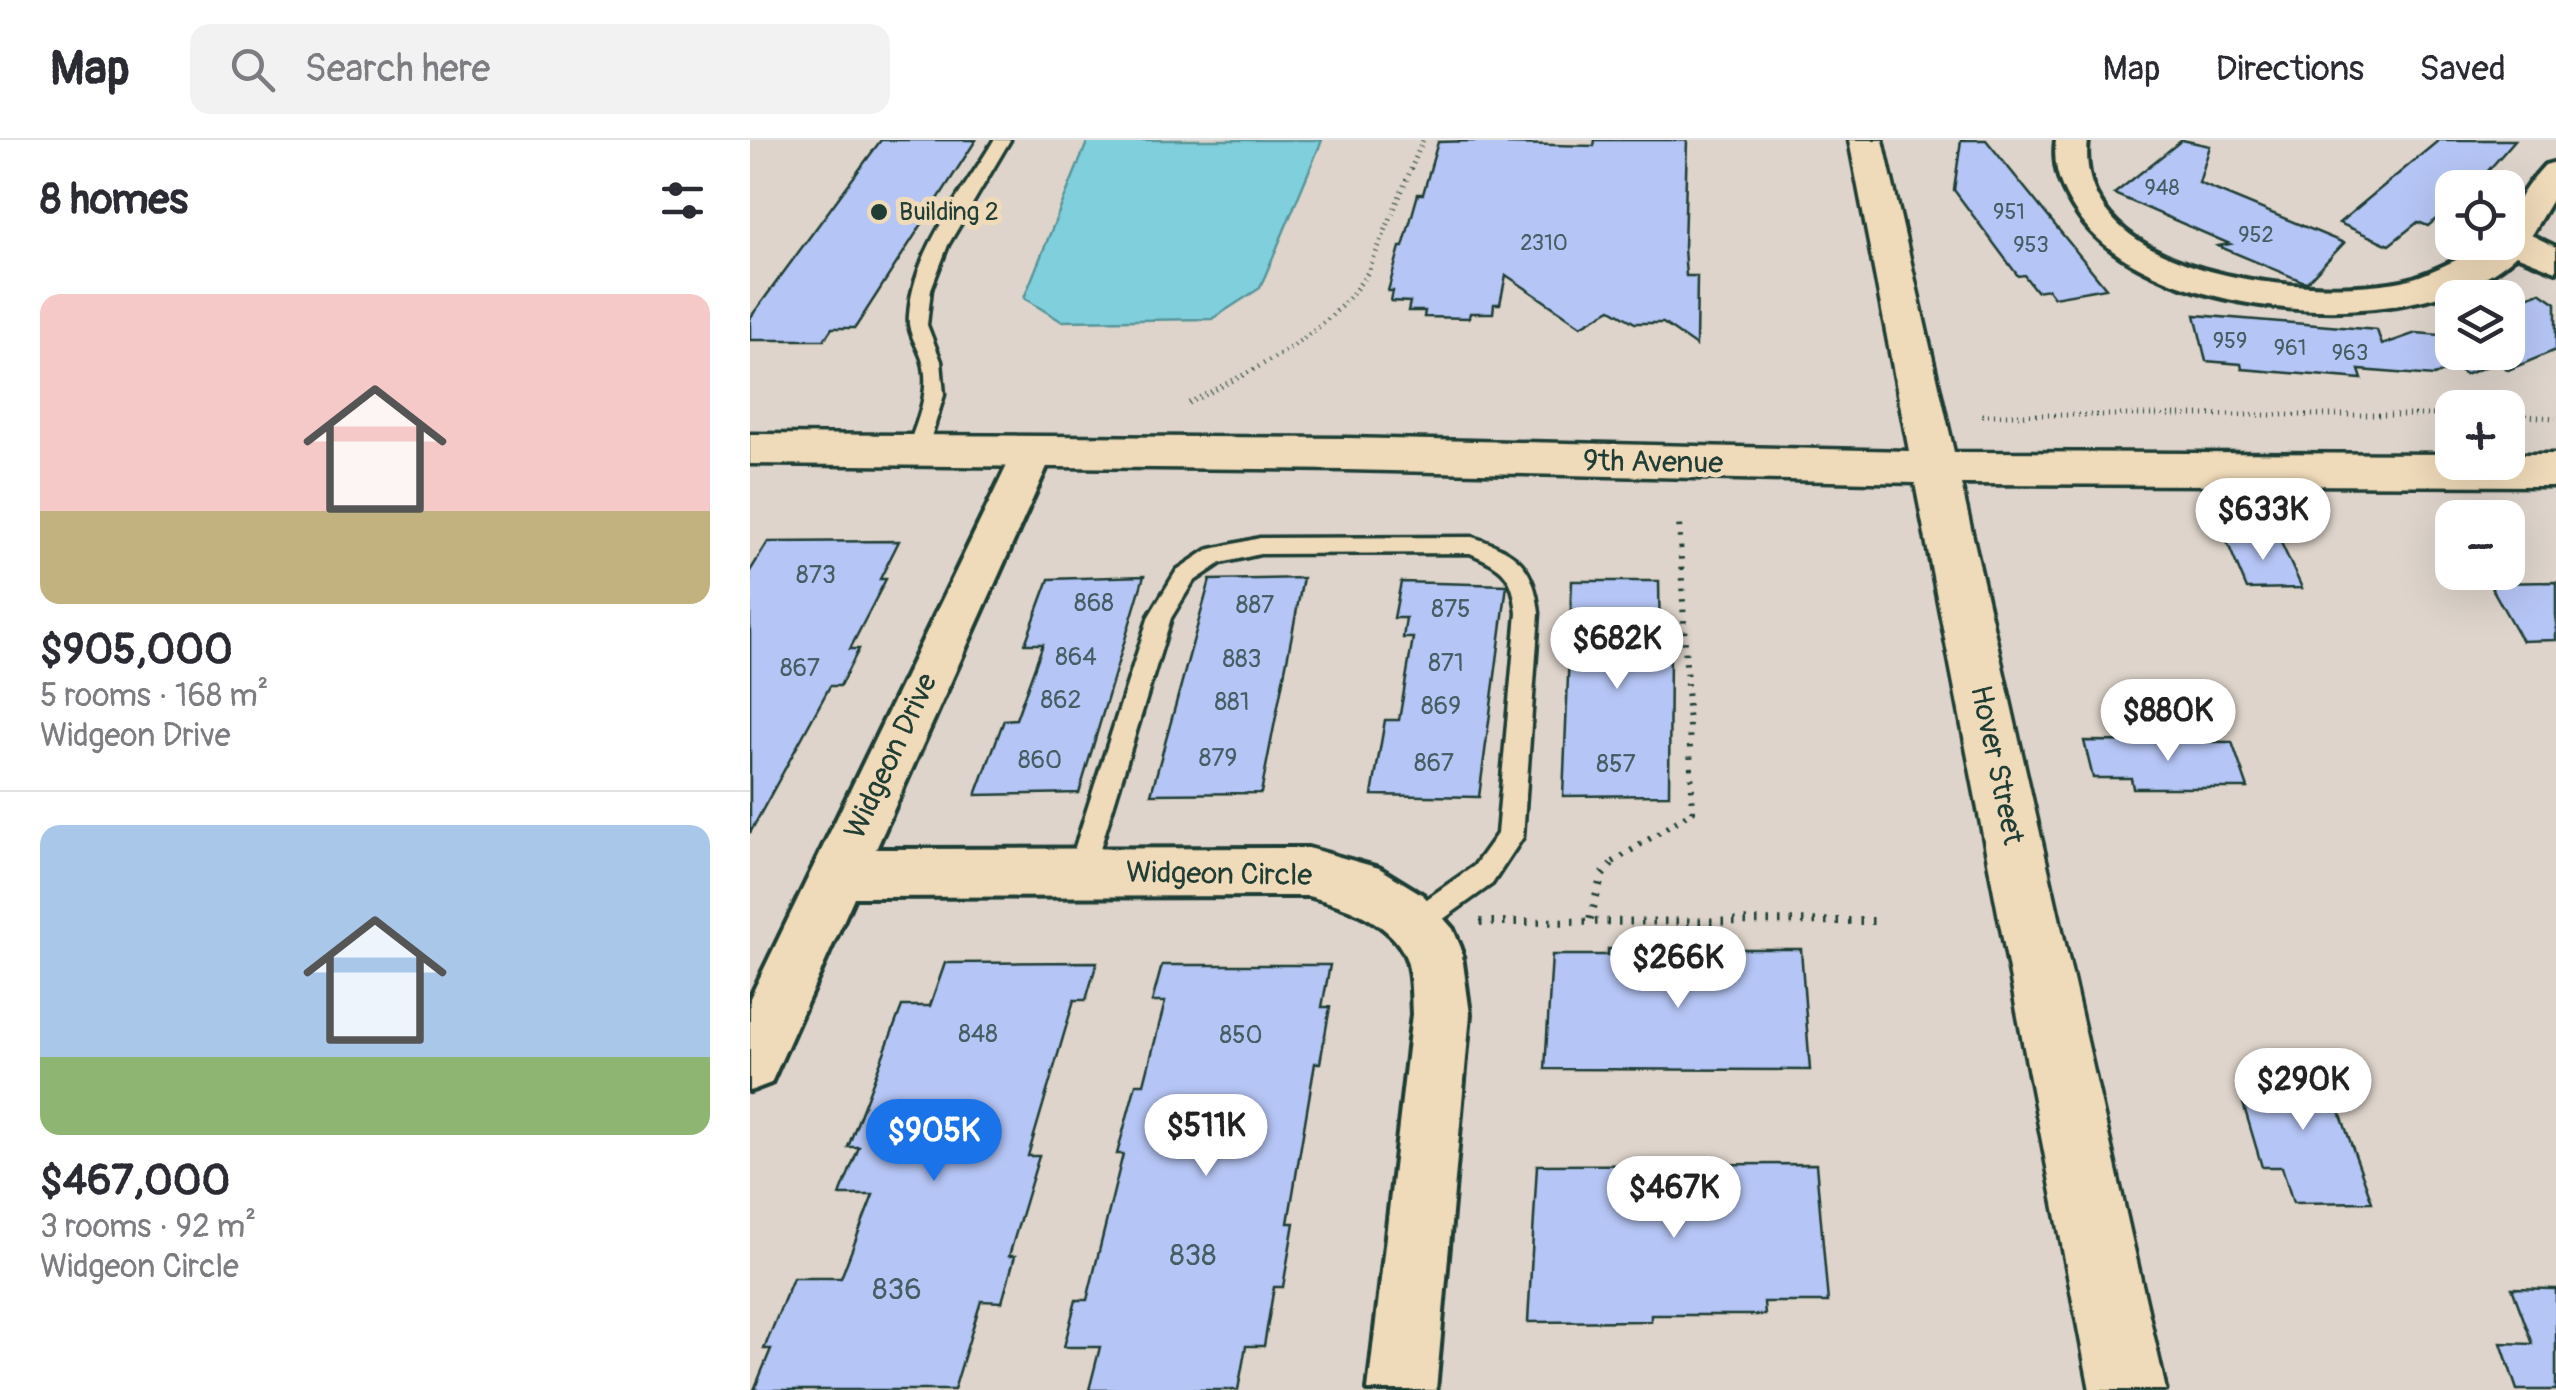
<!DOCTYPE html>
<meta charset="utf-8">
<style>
body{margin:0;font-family:Pangolin,sans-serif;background:#f2f2f3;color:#2b2b33;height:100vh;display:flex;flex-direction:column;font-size:38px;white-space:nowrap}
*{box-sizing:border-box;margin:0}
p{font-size:32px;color:#7c7c81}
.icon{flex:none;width:55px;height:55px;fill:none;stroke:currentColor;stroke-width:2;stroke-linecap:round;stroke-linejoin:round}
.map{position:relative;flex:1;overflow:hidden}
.drawer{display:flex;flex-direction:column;background:#fff;width:750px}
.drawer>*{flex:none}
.buttons{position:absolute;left:1685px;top:30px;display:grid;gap:20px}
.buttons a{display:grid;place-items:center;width:90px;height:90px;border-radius:20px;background:#fff;box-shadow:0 10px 40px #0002;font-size:50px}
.price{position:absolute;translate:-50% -85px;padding:0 22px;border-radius:35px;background:#fff;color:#222;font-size:32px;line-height:65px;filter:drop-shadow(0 2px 5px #0008)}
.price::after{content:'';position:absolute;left:50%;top:60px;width:30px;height:22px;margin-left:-15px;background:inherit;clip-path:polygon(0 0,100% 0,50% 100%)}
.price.selected{background:#1a73e8;color:#fff}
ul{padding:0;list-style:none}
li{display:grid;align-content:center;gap:20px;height:530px;padding:0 40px}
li+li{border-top:2px solid #e1e1e2}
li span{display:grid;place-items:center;height:310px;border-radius:20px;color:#555}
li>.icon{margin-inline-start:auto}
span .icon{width:180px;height:180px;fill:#fffc;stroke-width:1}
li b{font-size:42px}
h2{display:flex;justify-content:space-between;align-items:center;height:120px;padding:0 40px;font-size:42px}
header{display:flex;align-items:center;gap:60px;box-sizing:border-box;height:140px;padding:0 50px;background:#fff;border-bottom:2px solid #e1e1e2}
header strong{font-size:48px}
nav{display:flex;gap:55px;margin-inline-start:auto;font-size:35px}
.search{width:700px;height:90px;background:#f2f2f3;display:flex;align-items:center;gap:25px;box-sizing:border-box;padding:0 35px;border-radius:20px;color:#7c7c81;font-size:38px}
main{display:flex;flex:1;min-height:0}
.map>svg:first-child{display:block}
</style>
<header>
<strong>Map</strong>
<div class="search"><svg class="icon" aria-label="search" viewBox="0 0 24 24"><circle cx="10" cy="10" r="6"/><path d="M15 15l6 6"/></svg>Search here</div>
<nav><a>Map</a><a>Directions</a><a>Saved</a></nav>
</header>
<main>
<section class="drawer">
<h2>8 homes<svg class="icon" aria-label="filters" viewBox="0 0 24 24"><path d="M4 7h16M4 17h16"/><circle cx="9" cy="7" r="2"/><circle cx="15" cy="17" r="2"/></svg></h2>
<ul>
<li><span style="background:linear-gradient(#f6c9c9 70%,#c2b280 0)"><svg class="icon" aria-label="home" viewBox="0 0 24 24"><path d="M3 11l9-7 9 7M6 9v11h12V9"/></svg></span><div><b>$905,000</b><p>5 rooms · 168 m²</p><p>Widgeon Drive</p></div></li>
<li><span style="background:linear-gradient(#a9c7e8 75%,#8fb573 0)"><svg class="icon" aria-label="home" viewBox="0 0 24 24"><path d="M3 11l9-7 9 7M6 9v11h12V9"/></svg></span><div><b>$467,000</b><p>3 rooms · 92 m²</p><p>Widgeon Circle</p></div></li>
</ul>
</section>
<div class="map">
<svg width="1806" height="1250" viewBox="0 0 1806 1250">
<rect width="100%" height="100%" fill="#ded4cb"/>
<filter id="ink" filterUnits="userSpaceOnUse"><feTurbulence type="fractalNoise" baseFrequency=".01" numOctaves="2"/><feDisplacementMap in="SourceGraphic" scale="20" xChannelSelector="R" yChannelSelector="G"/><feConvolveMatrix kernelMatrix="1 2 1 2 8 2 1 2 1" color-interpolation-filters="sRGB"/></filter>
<g filter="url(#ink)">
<polygon fill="#80cfdd" stroke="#599599" stroke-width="2.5" points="338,0 572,0 510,148 462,179 311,181 274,158"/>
<g fill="#b5c5f5" stroke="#1f3d34" stroke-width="2.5">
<polygon points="131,0 226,0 105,188 82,188 74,200 0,200 0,178"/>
<polygon points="759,0 758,4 844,6 845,0 937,0 934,108 936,136 947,136 946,206 913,183 885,183 861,169 831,186 756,135 750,164 744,164 743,173 720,173 719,178 674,177 675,171 658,171 660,162 641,161 643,151 638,151 650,107 653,107 668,54 673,54 688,2"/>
<polygon points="1211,0 1236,0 1356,148 1304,157 1298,149 1286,151 1274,135 1268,136 1204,50"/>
<polygon points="1432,0 1460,6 1449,43 1594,103 1557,142 1552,141 1468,106 1480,104 1364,54"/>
<polygon points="1689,0 1765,0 1723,48 1702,48 1702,65 1678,86 1668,82 1639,105 1589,83"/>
<polygon points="1790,152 1806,163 1806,210 1758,230 1747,222 1715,235 1704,227 1684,236 1609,230 1612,239 1492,229 1491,224 1456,221 1445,175 1627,190 1632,205 1666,193 1702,196 1702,192 1702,212 1758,212 1758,164"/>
<polygon points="1528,396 1552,448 1497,449 1475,397"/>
<polygon points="149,401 130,439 136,439 100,509 109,509 90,546 80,546 0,693 0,431 18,402"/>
<polygon points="394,436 329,653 226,655 254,580 266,579 293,504 275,504 299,439"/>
<polygon points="553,438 511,653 401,654 460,440"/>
<polygon points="822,441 909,441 910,505 920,505 919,655 813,656"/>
<polygon points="651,442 757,445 729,657 622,655 635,580 649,580 663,498 653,498 656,478 644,478"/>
<polygon points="1806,442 1806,500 1772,501 1739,443"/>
<polygon points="1334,601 1482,602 1498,648 1383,648 1381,638 1343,638"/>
<polygon points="858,809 1051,809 1060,930 795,929 802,815 858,815"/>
<polygon points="347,822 336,860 324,860 278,1016 289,1016 259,1116 265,1116 252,1162 231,1161 204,1250 4,1250 21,1209 14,1209 43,1138 91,1138 123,1055 90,1055 109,1007 98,1007 152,866 180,866 195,823"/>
<polygon points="412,825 580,825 572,867 580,867 570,923 565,923 538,1083 544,1083 533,1147 524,1147 514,1206 496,1206 488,1250 339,1250 350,1207 314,1207 326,1160 337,1160 373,1014 367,1014 386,944 394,944 415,862 402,862"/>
<polygon points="1573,925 1622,1062 1543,1063 1532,1027 1512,1027 1493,963 1502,963 1490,926"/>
<polygon points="1066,1024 1078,1162 1014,1162 1015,1175 901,1175 901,1181 778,1182 787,1025"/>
<polygon points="1762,1148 1806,1149 1806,1250 1767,1250 1751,1203 1783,1204"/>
</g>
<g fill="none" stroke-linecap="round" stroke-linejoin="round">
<g stroke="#1f3d34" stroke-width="7">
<g id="service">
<path d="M244,0H260L198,105L181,149L177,185L191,221L194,255L177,310L167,317L157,310C167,281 182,250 172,219C167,204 157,192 159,175C163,111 213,53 244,0Z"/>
<path d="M722,397C767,411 784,426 789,473L773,697L742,744L674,793L664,797L654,793L650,784L654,775L724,726L747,694L767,473C763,435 754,428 720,413L510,414L471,423L443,442L421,478L343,732L339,741L330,744L321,741L317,732L399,476L427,430L457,410L510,398Z"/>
</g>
</g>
<g stroke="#1f3d34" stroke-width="8">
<g id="minor">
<path d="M1306,0H1338C1321,139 1560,159 1652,141C1687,134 1732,102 1758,102C1758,71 1773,49 1795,25L1806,22V53L1781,95L1806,107V131L1766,115C1674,203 1404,182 1330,78C1313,54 1302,30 1306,0Z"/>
<path d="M284,297L298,301L304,311L126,709L558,708L629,728L673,755L703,789L711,808L720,874L686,1250H618L662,874C661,858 662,834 656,818C642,781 592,765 558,756L104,757L21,943L0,951V858L264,311L270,301Z"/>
</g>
</g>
<g stroke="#1f3d34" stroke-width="7">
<polygon id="secondary" points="1099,0 1133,0 1204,312 1702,314 1702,322 1758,322 1758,314 1806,314 1806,346 1211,344 1416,1250 1340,1250 1165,343 596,330 0,324 0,294 596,298 1159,311"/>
</g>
<g stroke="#1f3d34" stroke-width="5" stroke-dasharray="1 5" stroke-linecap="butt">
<path d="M439,263C506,228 576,198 618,132L673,0"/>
<polyline points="1232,275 1702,275"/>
<polyline points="1758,275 1806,278"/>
</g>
<polyline stroke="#1f3d34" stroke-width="6" stroke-dasharray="2.5 8" stroke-linecap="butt" points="863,722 943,671 929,380"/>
<g stroke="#1f3d34" stroke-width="8" stroke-dasharray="2.5 9" stroke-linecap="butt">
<polyline points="840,779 852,735 866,719"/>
<polyline points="730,782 1128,781"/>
</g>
<use href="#service" fill="#efdab9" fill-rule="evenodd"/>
<use href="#minor" fill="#efdab9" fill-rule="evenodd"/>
<use href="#secondary" fill="#efdab9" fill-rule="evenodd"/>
</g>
</g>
<circle fill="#1f3d34" stroke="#efdab9" stroke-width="4" cx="129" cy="72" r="10"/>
<g text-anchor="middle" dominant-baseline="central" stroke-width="10" stroke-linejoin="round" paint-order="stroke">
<g font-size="22" fill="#445f64">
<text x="1412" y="48">948</text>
<text x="1259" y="72">951</text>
<text x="1506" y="95">952</text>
<text x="794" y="103">2310</text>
<text x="1281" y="105">953</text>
<text x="1480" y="201">959</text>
<text x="1540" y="208">961</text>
<text x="1600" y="213">963</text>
</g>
<g font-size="25" fill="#1f3d34" stroke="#efdab9" text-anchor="start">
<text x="149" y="72">Building 2</text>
</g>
<g font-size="25" fill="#445f64">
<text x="66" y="435">873</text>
<text x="344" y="463">868</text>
<text x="505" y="465">887</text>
<text x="701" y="469">875</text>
<text x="326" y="517">864</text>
<text x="492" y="519">883</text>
<text x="696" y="523">871</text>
<text x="50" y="528">867</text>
<text x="311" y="560">862</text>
<text x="482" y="562">881</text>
<text x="691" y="566">869</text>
<text x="468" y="618">879</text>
<text x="290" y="620">860</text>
<text x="684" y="623">867</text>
<text x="866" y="624">857</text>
<text x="228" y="894">848</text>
<text x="491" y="895">850</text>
</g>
<g font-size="30" fill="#1f3d34" stroke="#efdab9">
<text transform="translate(903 322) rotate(1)">9th Avenue</text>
<text transform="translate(141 616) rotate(-65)">Widgeon Drive</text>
<text transform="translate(1247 625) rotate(78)">Hover Street</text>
<text transform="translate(469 734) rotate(1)">Widgeon Circle</text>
</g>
<g font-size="30" fill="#445f64">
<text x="443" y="1115">838</text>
<text x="147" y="1149">836</text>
</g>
</g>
</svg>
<div class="buttons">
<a><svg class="icon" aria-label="locate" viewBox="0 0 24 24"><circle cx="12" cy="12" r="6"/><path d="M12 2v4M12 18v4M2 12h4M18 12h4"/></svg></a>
<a><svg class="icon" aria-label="layers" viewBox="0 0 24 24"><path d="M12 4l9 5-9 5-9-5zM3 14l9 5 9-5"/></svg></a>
<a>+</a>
<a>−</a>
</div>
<b class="price" style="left:1513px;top:423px">$633K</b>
<b class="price" style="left:867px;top:552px">$682K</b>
<b class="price" style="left:1418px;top:624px">$880K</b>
<b class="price" style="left:928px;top:871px">$266K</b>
<b class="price" style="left:1553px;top:993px">$290K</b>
<b class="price" style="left:456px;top:1039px">$511K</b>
<b class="price selected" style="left:184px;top:1044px">$905K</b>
<b class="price" style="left:924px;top:1101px">$467K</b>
</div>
</main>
